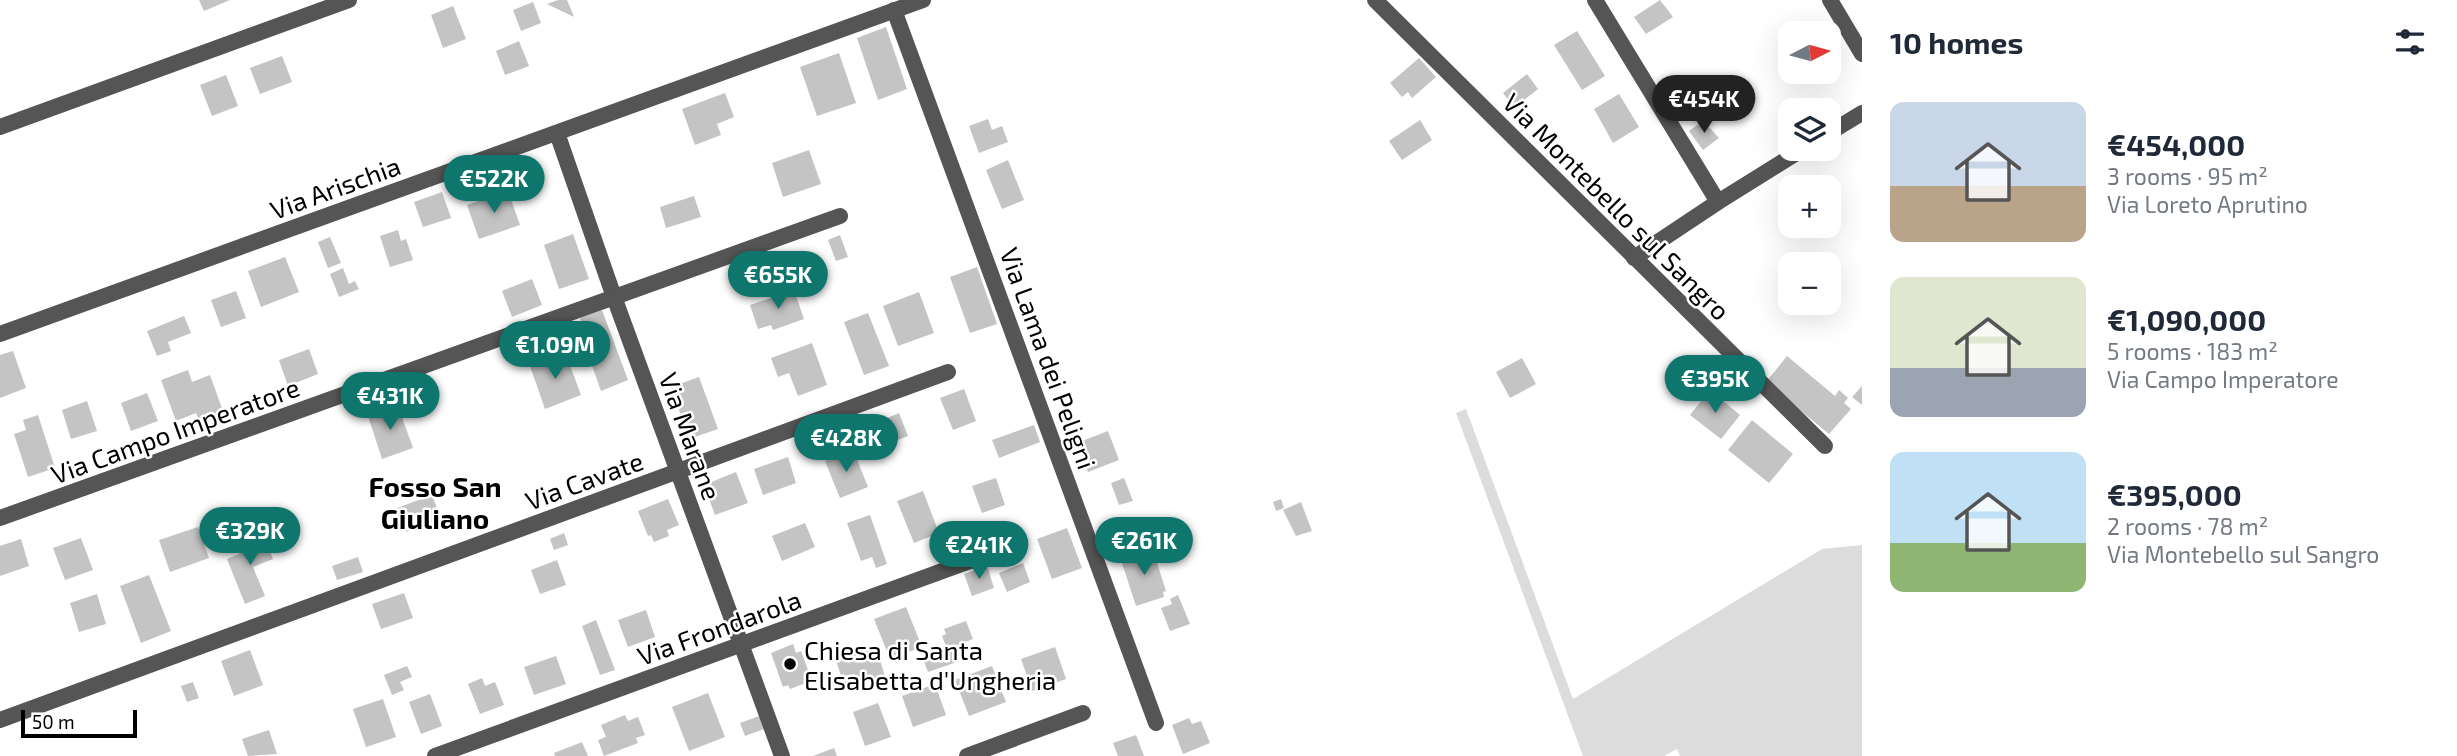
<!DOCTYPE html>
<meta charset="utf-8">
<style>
body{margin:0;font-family:"Exo 2",sans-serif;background:#f2f2f3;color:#1f2937;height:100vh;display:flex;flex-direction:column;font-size:26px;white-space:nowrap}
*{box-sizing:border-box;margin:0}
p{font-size:23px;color:#747a83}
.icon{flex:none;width:38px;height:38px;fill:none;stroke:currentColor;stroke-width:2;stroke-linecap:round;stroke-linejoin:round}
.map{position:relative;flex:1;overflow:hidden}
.sheet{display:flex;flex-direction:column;background:#fff;width:595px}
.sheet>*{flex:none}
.needle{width:46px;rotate:84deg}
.buttons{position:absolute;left:1778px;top:21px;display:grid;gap:14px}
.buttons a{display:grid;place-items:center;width:63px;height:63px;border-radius:14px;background:#fff;box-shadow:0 7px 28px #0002;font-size:35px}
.scale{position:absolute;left:21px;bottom:18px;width:116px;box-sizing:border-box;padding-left:7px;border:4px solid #000;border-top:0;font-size:19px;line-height:24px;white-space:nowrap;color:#000;-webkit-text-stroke:5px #fff;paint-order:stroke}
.price{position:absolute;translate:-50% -60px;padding:0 16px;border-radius:24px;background:#0f766e;color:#fff;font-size:23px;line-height:46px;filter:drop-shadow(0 2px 4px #0008)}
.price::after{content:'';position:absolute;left:50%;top:42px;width:21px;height:16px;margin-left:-10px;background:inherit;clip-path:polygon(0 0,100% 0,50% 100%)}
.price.current{background:#222;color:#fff}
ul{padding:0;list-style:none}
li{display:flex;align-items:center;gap:21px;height:175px;padding:0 28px}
li span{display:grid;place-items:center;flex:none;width:196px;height:140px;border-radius:14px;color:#555}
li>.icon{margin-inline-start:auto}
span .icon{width:84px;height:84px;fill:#fffc;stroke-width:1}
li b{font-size:30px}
h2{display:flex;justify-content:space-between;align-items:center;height:84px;padding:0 28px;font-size:30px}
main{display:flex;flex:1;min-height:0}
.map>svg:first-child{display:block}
</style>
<main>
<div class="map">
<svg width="1862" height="756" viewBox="0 0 1862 756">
<rect width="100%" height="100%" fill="#fff"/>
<polygon fill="#dcdcdc" points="1466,409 1573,699 1822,549 1862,545 1862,756 1680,756 1677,749 1664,756 1583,756 1456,413"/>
<g fill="#c4c4c4">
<polygon points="199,0 230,0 204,11"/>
<polygon points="558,0 567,0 574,17 547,4"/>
<polygon points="1660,0 1673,17 1646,34 1634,17"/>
<polygon points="533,2 541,23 521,31 513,10"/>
<polygon points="453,6 466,39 443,48 431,15"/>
<polygon points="886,27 907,89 878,100 857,38"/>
<polygon points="1577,31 1605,76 1582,90 1554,45"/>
<polygon points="519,41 529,66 505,75 496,51"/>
<polygon points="1790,46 1790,69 1780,52"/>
<polygon points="839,53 856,103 817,116 800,67"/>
<polygon points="282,56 292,82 260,94 250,68"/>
<polygon points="1419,58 1436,77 1412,98 1408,92 1402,97 1390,83"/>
<polygon points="1792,72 1813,72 1797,81"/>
<polygon points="1527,74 1538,89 1514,108 1503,93"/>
<polygon points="226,75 238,106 212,116 200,85"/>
<polygon points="725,93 734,117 717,124 721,135 695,145 682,109"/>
<polygon points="1619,94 1639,127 1613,143 1594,109"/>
<polygon points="988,119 992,130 1002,126 1008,142 979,153 969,126"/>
<polygon points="1420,120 1432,140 1402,160 1389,141"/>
<polygon points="1703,121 1719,138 1703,150 1689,131"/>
<polygon points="809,150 821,184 783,197 772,163"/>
<polygon points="1008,160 1024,200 1002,209 986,170"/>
<polygon points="508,191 520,225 479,239 467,205"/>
<polygon points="442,192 451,218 423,227 414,202"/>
<polygon points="694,196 701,217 666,228 660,207"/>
<polygon points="398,230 401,241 406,239 413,260 390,267 380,236"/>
<polygon points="573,234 589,279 559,289 544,245"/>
<polygon points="840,235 848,257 836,261 828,240"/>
<polygon points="330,237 341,263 328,268 318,242"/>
<polygon points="285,257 299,292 261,307 248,271"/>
<polygon points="977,267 997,324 970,333 950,277"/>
<polygon points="343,268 349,284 355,281 359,289 339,297 330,274"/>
<polygon points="532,279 542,305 512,317 502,291"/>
<polygon points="794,290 804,319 773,330 771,325 758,329 750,305"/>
<polygon points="236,291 246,318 221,327 211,300"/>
<polygon points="919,292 934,333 898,346 883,306"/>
<polygon points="602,310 628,380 601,391 590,360 577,365 571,350 583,346 577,330 583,328 580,318"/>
<polygon points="868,313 889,366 864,375 844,322"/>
<polygon points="184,316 191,333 168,342 171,351 157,356 147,331"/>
<polygon points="812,343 827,385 798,396 789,373 778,377 771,358"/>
<polygon points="309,349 318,374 288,386 279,360"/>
<polygon points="13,351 26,388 0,398 0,355"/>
<polygon points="565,352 581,395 545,409 530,366"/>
<polygon points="1787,356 1835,396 1839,390 1848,398 1844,403 1851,409 1829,434 1766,382"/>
<polygon points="1522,358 1536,384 1510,398 1496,372"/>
<polygon points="188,370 192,382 210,375 224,414 200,423 196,413 176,421 161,380"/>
<polygon points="699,377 718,429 689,439 671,387"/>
<polygon points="1862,386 1862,405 1852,397"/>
<polygon points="964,389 976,421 953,430 940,398"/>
<polygon points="1710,390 1740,415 1721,439 1690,415"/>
<polygon points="147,393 158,421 131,431 121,403"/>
<polygon points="87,401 97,431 71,439 62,410"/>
<polygon points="398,406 413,448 382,459 368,416"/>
<polygon points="899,413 908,436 877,448 869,426"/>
<polygon points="38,415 55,468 28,477 14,434 26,430 23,420"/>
<polygon points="1752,420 1793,454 1769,483 1728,450"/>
<polygon points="1034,425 1040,442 999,458 992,440"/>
<polygon points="1108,431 1119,460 1088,472 1077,443"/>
<polygon points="853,450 868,487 840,498 825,461"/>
<polygon points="788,457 796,483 763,495 754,469"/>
<polygon points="736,472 748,503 715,515 704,485"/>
<polygon points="996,478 1005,505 982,513 972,486"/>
<polygon points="1124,478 1133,501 1119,505 1111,483"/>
<polygon points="923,491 939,533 914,543 897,501"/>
<polygon points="432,495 441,518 406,532 397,508"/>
<polygon points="668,499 679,525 667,530 669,536 654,542 651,535 648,536 638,511"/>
<polygon points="1281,499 1284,508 1276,511 1273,502"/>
<polygon points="1301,502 1312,531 1296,536 1283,510"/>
<polygon points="870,515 887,564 876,568 872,557 861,561 847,523"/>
<polygon points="805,523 815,547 782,561 772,536"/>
<polygon points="198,527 209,558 170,572 159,540"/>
<polygon points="1067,528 1082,568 1052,579 1037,539"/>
<polygon points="262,532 273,559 253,567 265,596 245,604 227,559 246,551 242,540"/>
<polygon points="564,533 568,545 554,550 550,539"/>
<polygon points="81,538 93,570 65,580 53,548"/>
<polygon points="21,539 29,566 0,576 0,546"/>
<polygon points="1149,548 1151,554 1154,553 1166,591 1163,592 1164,597 1136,606 1120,557"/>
<polygon points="358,557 363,572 337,580 332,566"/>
<polygon points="557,560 566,585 540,594 531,570"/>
<polygon points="1023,563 1030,582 1007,592 999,573"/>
<polygon points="987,566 994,588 972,596 964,574"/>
<polygon points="149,575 171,631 141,643 120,586"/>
<polygon points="404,593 413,618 381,629 372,604"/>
<polygon points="97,594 106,624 79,632 70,603"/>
<polygon points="1178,595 1190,624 1170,631 1161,608 1172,604 1170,599"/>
<polygon points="906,607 922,647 890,659 874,619"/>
<polygon points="646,610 655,637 628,647 618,620"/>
<polygon points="596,620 615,670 600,675 582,626"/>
<polygon points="966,621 973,639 947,649 942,636 946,634 944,629"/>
<polygon points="793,644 796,653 801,651 810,675 804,677 806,683 790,689 788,685 783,687 771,653"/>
<polygon points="875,645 885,676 845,689 835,657"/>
<polygon points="1055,647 1066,679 1032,691 1021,659"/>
<polygon points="952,648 957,662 928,672 923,659"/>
<polygon points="250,650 263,685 234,696 221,661"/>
<polygon points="556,656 566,684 534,695 524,667"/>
<polygon points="407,666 412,677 400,682 404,690 392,695 384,675"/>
<polygon points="992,666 1006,702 969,716 955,680"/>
<polygon points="482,678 485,686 495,682 504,705 480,714 468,684"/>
<polygon points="193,682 199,698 187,702 181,686"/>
<polygon points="935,684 946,715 913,727 902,696"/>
<polygon points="708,693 725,737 689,751 672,707"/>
<polygon points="430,694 442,726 421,734 409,702"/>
<polygon points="383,699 396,737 366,747 353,709"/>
<polygon points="878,703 891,737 865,746 853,712"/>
<polygon points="625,715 628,721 638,717 645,735 636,738 638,743 604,756 598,740 606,737 601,725"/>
<polygon points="762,715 767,728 745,736 740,723"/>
<polygon points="1189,718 1192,724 1201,721 1210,743 1183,754 1172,725"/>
<polygon points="269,730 277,754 248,756 242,739"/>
<polygon points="1136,735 1144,756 1118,756 1113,743"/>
<polygon points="582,742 588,756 555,756 554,753"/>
<polygon points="834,748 837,756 813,756"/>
</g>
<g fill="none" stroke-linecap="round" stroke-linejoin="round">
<g stroke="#555" stroke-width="16">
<polyline points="1375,0 1825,446"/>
<polyline points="1595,0 1718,202"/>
<polyline points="1830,0 1862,54"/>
<polyline points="894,10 1156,723"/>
<polyline points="0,127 349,0"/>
<polyline points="557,133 614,297 782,756"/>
<polyline points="1829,133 1862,113"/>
<polyline points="1634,258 1718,202 1803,149"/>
<polyline points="0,334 923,0"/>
<polyline points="0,518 840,216"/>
<polyline points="0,720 948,372"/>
<polyline points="435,756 1019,543"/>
<polyline points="967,756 1083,713"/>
</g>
</g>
<circle fill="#000" stroke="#fff" stroke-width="2.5" cx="790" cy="664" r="7"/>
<g text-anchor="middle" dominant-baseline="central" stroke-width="5" stroke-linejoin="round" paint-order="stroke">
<g font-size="26" fill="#000" stroke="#fff">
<text transform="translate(335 187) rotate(-20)">Via Arischia</text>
<text transform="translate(1617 206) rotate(45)">Via Montebello sul Sangro</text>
<text transform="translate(1049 358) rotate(70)">Via Lama dei Peligni</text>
<text transform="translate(175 430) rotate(-20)">Via Campo Imperatore</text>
<text transform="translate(691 436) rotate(70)">Via Marane</text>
<text transform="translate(584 480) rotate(-20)">Via Cavate</text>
<text transform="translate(719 627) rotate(-20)">Via Frondarola</text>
</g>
<g font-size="26" fill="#000" stroke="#fff" text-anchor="start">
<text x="804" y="649">Chiesa di Santa<tspan x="804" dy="30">Elisabetta d'Ungheria</tspan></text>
</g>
<g font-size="28" font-weight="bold" fill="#000" stroke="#fff">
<text x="435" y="486">Fosso San<tspan x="435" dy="32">Giuliano</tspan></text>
</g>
</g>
</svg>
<div class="buttons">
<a><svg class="needle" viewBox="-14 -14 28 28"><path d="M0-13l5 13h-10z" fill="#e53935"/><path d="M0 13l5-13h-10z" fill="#747a83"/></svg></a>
<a><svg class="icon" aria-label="layers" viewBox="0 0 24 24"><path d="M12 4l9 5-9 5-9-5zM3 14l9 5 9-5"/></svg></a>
<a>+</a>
<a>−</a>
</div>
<div class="scale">50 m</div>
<b class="price current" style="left:1704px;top:135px">€454K</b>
<b class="price" style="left:494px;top:215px">€522K</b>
<b class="price" style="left:778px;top:311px">€655K</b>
<b class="price" style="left:555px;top:381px">€1.09M</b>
<b class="price" style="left:1715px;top:415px">€395K</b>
<b class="price" style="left:390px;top:432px">€431K</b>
<b class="price" style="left:846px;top:474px">€428K</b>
<b class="price" style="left:250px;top:567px">€329K</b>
<b class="price" style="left:1144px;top:577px">€261K</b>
<b class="price" style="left:979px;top:581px">€241K</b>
</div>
<section class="sheet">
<h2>10 homes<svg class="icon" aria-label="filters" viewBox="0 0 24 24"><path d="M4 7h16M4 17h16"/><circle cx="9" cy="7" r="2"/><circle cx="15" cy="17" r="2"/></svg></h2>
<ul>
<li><span style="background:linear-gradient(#c9d6e8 60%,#b9a48a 0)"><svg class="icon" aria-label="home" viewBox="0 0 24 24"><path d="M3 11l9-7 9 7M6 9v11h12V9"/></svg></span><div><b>€454,000</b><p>3 rooms · 95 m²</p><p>Via Loreto Aprutino</p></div></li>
<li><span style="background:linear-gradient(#dfe7d0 65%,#9aa5b1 0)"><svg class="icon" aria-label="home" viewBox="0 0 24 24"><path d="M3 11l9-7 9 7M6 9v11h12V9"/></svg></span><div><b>€1,090,000</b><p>5 rooms · 183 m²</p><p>Via Campo Imperatore</p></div></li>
<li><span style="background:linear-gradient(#bfe0f5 65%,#8fb573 0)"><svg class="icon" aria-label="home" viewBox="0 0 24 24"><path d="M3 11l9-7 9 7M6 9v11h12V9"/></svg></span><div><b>€395,000</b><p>2 rooms · 78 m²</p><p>Via Montebello sul Sangro</p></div></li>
</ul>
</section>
</main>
